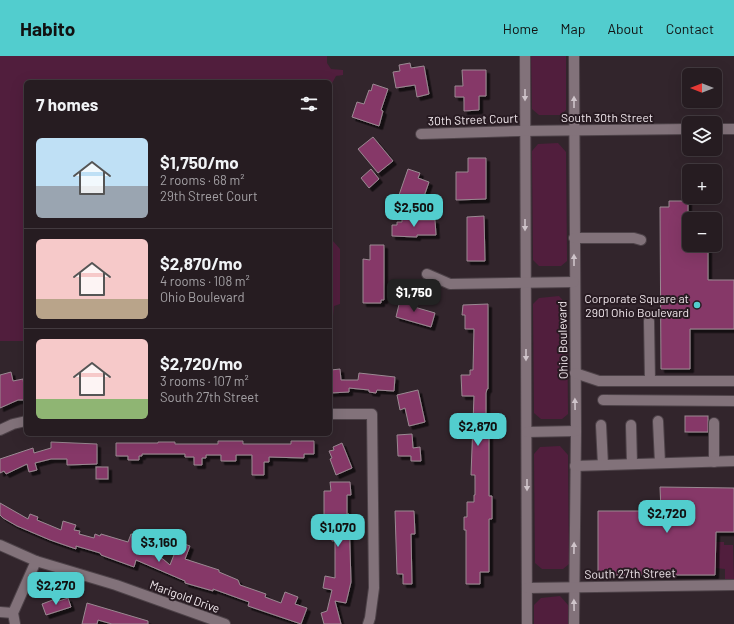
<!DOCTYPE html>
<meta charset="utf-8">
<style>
body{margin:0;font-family:Barlow,sans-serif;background:#2e252a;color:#f1f3f6;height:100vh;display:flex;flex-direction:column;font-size:15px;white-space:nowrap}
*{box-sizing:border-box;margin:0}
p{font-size:13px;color:#a4a1a5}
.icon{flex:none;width:22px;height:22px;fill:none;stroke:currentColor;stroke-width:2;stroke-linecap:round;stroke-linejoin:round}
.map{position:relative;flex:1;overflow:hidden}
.details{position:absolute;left:24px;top:24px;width:308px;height:356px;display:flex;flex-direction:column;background:#261c21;border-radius:6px;box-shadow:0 4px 16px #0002,0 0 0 1px #423a3f}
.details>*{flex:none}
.needle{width:26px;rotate:270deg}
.tools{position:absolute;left:682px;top:12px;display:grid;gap:8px}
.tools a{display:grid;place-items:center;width:40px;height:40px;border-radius:6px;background:#261c21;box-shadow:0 4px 16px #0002,0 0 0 1px #423a3f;font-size:20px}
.price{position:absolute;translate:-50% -34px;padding:0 9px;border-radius:8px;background:#52cdce;color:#111;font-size:13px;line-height:26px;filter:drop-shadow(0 1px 2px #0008)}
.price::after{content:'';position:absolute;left:50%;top:24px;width:12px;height:9px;margin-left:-6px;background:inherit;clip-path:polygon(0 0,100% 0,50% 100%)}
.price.selected{background:#222;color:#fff}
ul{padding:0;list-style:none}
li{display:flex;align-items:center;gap:12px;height:100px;padding:0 12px}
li+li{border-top:1px solid #423a3f}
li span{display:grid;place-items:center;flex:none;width:112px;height:80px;border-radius:6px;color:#555}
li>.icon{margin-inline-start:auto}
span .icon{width:48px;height:48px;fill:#fffc;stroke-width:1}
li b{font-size:17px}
h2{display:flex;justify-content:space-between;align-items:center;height:48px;padding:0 12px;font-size:17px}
header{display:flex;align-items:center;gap:24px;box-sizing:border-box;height:56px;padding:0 20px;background:#52cdce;color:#111}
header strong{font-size:19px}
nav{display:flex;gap:22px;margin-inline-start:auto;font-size:14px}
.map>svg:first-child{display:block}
</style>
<header>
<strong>Habito</strong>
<nav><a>Home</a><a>Map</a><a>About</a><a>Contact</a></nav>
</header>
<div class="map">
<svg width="734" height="568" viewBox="0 0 734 568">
<defs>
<filter id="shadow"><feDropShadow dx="3.5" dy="3.5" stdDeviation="0" flood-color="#0009"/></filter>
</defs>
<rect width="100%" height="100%" fill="#32252c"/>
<g fill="#511e3d">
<polygon points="0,0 327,0 327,7 331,13 343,14 343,19 336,20 330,31 330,26 26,26 26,285 0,285"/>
<polygon points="531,0 566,0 566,54 560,59 539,59 532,53"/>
<polygon points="558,87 566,96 567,205 561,210 539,210 533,204 532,95 538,88"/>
<polygon points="330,109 332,184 340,193 340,248 334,250 332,270 330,271"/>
<polygon points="559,240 567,249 568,358 562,363 541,363 534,357 533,248 539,242"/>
<polygon points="560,390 568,399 569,508 563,513 542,513 535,507 534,398 540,391"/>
<polygon points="715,486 724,486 724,489 733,489 734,523 725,523 725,513 715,512"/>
<polygon points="560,540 569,550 569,568 534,568 534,549 541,542"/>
</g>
<g fill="#863867" stroke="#9a8992" filter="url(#shadow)">
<polygon points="410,7 411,12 424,10 429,38 417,41 415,29 396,32 393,16 400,15 399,9"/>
<polygon points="462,14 486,14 486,40 479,40 479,54 464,55 464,41 455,41 455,30 463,30"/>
<polygon points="373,28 388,33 381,54 383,55 379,70 352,61 357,46 364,48 369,34 371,35"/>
<polygon points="373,81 393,105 378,117 358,93"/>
<polygon points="468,102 486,102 486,143 456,144 456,116 468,116"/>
<polygon points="371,113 379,123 369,132 361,122"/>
<polygon points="408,113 420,117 418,122 429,126 422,146 399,139"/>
<polygon points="669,145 688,145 688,188 708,189 708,224 734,224 734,273 690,273 690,313 661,313 660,151 669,151"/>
<polygon points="484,160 485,205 467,205 467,161"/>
<polygon points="402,161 413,161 413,164 435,164 436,179 417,179 417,181 392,180 392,169 397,169 397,166 402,166"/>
<polygon points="370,189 384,189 384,244 381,244 381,247 363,247 363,203 370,204"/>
<polygon points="401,240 412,243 411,250 435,257 431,271 396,261"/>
<polygon points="488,248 488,333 487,333 486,337 486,364 489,364 489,440 492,440 492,463 489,463 489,516 480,516 480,528 466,528 466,474 464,474 464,461 467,461 467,446 474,446 474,439 475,439 475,419 471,419 474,340 462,340 461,319 470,319 470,314 473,314 474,273 465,273 465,259 462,259 463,249"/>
<polygon points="340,313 341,324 358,324 359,317 395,321 394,335 377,334 376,337 369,336 369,334 349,332 349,336 330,337 331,314"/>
<polygon points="11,316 13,325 23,323 26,344 18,344 0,352 0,319"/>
<polygon points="418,334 425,366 409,370 405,352 400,354 397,339"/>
<rect x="685" y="360" width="23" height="16"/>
<polygon points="412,378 413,392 420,391 421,405 411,405 411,400 398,400 397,379"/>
<polygon points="218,385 243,385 243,388 291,388 291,385 314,385 314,398 304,398 304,402 269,401 269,406 264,406 264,419 252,419 252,399 236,399 236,405 221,405 221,399 206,399 206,402 202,402 202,409 194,409 194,401 185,401 185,398 142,398 142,400 139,400 139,404 128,404 128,400 116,400 116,387 158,387 158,386 175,386 175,388 218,388"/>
<polygon points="51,386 97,388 97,408 67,409 67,403 51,403 35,407 37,414 29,416 27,408 6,418 4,415 0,417 0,403 33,392 34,397 51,392"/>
<polygon points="342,387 352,412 336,419 330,403 332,402 329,395 334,394 333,391"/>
<rect x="96" y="411" width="12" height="12"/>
<polygon points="330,426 350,426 351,439 347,439 347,458 349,458 351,526 346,547 335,545 341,568 324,568 321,557 327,555 332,534 323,532 325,520 335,522 335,485 332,485 331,471 324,471 324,435 331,435"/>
<polygon points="660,431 734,432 734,476 716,476 715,519 598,519 598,455 661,455"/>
<polygon points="0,447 28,463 30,458 38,461 37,464 61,474 63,465 76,469 74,474 80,475 79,478 94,482 95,478 100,480 101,478 128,486 131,478 148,484 147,488 153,490 150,498 163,503 170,509 179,486 190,490 185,503 219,514 219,516 238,524 240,529 266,538 265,541 281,547 285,536 298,541 295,548 307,552 301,568 248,550 249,546 213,533 213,535 185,527 185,525 136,504 134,511 101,499 100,497 76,490 76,493 50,484 17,470 3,462 0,459"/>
<polygon points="395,455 414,455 415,478 411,478 412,528 403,528 403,518 397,518"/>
<polygon points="58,542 59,545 68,542 71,551 46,559 42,548"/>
<polygon points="87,547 148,565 148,568 112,568 98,564 97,568 82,568"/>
</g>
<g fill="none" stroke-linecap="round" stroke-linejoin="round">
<g stroke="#4d4248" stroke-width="12">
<g id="minor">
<polyline points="525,0 527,568"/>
<polyline points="574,0 576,375 574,568"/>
<polyline points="715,73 734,73"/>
<polyline points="421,78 518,75 689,73"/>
<polyline points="574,182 634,182 641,184"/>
<polyline points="427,218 450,228 574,226"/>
<polyline points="649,265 650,325"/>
<polyline points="575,317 599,325 734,325"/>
<polyline points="603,344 734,345"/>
<polyline points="330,358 372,358 374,532 370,562 368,568"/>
<polyline points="658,365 660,407"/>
<polyline points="714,367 714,406"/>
<polyline points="601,369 603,409"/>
<polyline points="631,369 632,408"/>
<polyline points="0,374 13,368 26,365"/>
<polyline points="527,376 576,375"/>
<polyline points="575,410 734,405"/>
<polyline points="0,489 36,505 116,529 225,568"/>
<polyline points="527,532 734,529"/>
<polyline points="0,556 13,557"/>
<polyline points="15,568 13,557 36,505"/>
</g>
</g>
<use href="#minor" stroke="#82727a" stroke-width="10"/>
</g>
<defs><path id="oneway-solid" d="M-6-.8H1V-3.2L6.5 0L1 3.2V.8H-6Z"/></defs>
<g fill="#cfc4ca">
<use href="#oneway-solid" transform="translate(525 39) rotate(90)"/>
<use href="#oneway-solid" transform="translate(574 46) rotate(-90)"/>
<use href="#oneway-solid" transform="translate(525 169) rotate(90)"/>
<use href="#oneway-solid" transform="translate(574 204) rotate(-90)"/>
<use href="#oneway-solid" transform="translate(526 299) rotate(90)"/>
<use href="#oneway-solid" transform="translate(575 348) rotate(-91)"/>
<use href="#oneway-solid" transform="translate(527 429) rotate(90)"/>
<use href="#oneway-solid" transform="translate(574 492) rotate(-89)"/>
<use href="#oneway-solid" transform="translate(574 549) rotate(-91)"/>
</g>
<circle fill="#52cdce" stroke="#281b22" stroke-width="1.5" cx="697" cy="249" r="4"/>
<g text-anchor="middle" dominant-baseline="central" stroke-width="4" stroke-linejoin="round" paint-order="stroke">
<g font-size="12" fill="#f0e7ec" stroke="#281b22">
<text x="607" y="61">South 30th Street</text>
<text transform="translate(473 63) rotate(-2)">30th Street Court</text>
<text transform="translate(562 284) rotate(-91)">Ohio Boulevard</text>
<text transform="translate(630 517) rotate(-1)">South 27th Street</text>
<text transform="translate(185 540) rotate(20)">Marigold Drive</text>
</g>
<g font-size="12" fill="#f0e7ec" stroke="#281b22" text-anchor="end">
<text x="689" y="242">Corporate Square at<tspan x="689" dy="14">2901 Ohio Boulevard</tspan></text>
</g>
</g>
</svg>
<div class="tools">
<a><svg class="needle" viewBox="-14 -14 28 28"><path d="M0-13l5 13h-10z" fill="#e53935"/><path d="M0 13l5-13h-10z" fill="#a4a1a5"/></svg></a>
<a><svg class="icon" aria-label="layers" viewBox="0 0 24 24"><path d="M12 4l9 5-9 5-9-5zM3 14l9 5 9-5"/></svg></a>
<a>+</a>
<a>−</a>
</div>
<b class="price" style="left:414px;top:172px">$2,500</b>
<b class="price selected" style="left:414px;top:257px">$1,750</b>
<b class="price" style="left:478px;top:391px">$2,870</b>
<b class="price" style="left:667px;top:478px">$2,720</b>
<b class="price" style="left:338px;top:492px">$1,070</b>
<b class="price" style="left:159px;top:507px">$3,160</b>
<b class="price" style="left:56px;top:550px">$2,270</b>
<section class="details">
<h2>7 homes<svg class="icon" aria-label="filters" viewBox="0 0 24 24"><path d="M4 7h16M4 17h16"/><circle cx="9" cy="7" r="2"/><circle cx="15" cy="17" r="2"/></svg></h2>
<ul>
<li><span style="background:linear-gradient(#bfe0f5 60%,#9aa5b1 0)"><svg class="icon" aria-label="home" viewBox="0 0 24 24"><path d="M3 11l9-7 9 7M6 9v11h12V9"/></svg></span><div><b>$1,750/mo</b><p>2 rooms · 68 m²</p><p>29th Street Court</p></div></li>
<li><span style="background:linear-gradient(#f6c9c9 75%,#b9a48a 0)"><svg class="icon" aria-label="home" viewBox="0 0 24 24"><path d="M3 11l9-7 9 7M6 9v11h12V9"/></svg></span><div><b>$2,870/mo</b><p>4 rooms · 108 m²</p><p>Ohio Boulevard</p></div></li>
<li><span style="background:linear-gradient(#f6c9c9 75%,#8fb573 0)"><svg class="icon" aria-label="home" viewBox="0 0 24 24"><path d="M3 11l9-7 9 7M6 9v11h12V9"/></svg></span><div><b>$2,720/mo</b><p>3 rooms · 107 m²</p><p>South 27th Street</p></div></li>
</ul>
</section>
</div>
